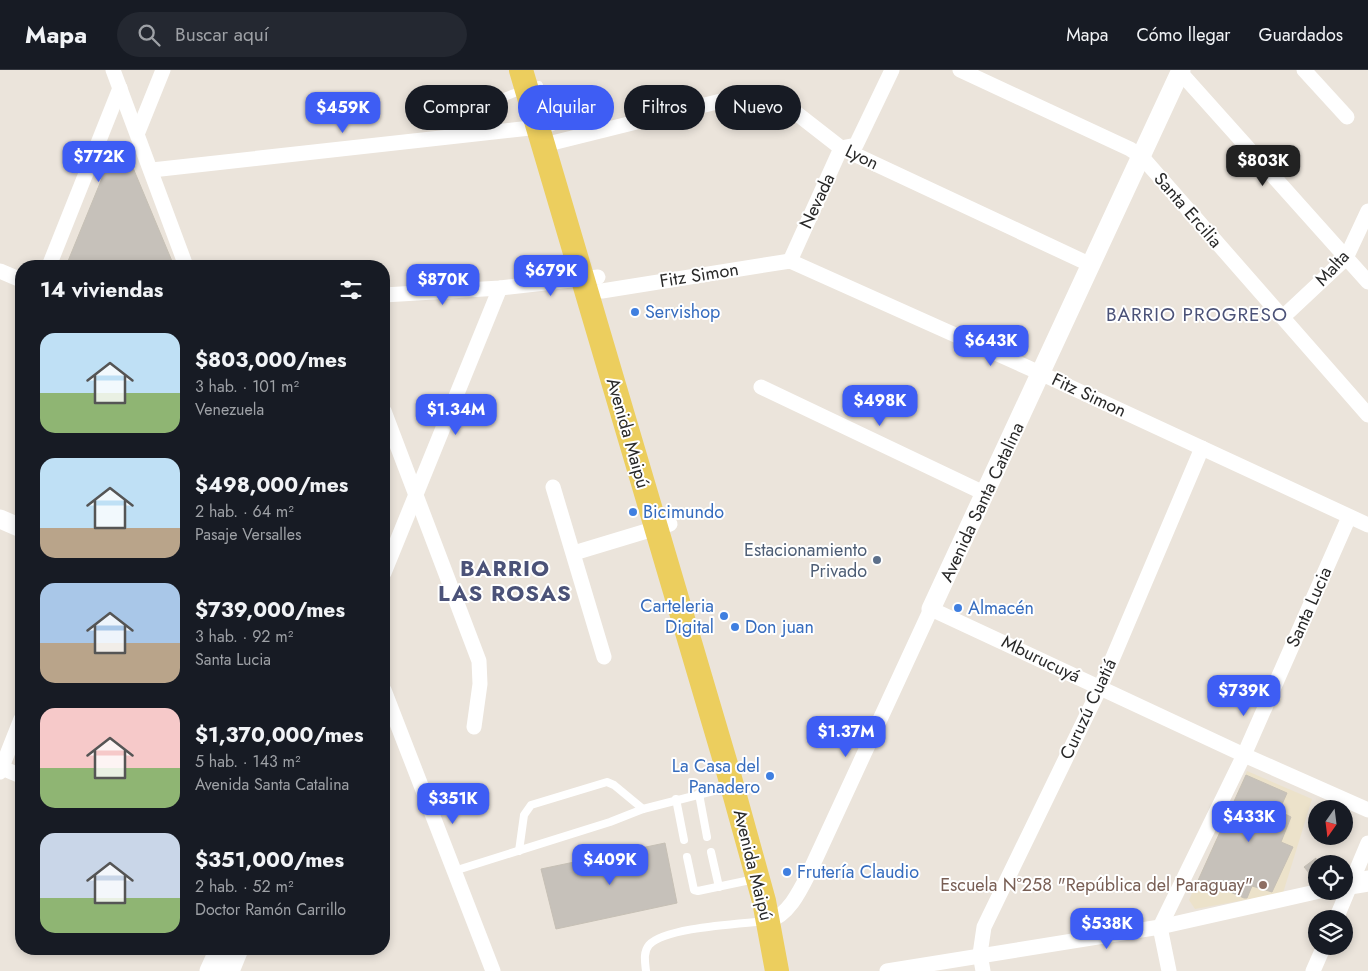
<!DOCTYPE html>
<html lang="es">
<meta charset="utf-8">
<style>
body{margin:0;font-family:Jost,sans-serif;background:#242831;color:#f1f3f6;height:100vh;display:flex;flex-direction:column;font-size:19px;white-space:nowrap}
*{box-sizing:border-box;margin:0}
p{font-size:16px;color:#9ea1a6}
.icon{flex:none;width:28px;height:28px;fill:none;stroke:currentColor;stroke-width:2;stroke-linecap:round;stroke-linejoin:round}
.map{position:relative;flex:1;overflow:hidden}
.sheet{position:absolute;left:15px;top:190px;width:375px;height:695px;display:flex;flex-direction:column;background:#171b24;border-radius:20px;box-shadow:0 2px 8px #0003}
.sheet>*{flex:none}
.guide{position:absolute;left:405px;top:15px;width:475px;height:45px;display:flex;gap:10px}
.needle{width:32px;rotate:194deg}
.controls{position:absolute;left:1308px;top:730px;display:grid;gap:10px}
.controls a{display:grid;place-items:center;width:45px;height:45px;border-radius:50%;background:#171b24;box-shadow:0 2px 8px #0003;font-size:25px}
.price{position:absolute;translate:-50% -42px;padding:0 11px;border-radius:10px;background:#3e5df4;color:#fff;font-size:16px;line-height:32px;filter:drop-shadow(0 1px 2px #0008)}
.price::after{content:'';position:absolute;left:50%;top:30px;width:15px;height:11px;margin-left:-8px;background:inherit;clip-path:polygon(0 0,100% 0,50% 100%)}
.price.selected{background:#222;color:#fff}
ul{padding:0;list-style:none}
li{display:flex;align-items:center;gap:15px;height:125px;padding:0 25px}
li span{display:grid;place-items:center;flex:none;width:140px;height:100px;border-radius:15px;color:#555}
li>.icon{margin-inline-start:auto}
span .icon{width:60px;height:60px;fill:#fffc;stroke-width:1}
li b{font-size:21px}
h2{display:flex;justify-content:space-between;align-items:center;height:60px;padding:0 25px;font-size:21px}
.tag{padding:0 18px;border-radius:22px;background:#171b24;box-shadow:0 2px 8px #0003;font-size:18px;line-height:45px}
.tag.selected{background:#3e5df4;color:#fff}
header{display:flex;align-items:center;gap:30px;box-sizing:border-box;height:70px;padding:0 25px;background:#171b24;border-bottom:1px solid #363941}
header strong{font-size:24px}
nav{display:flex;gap:28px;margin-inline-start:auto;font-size:18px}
.search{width:350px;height:45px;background:#242831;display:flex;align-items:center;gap:12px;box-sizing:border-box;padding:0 18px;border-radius:28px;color:#9ea1a6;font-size:19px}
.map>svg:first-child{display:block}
</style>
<header>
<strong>Mapa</strong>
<div class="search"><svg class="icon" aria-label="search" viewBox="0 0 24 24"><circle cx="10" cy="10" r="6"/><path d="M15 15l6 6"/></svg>Buscar aquí</div>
<nav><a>Mapa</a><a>Cómo llegar</a><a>Guardados</a></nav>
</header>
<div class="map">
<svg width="1368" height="901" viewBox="0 0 1368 901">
<rect width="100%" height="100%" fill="#ebe4db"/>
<polygon fill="#ece2ca" points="1247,701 1312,729 1283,823 1195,839 1189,830"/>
<g fill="#c6c1ba" stroke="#c6c0b5">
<polygon points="114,79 126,81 174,196 66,196"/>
<polygon points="1246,705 1287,723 1279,741 1291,747 1281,772 1293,777 1272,822 1252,816 1247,828 1244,828 1221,818 1217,825 1196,815"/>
<polygon points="665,773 677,833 556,859 541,799"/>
<polygon points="1316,788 1316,811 1304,797"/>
</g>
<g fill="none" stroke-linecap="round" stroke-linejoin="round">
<g stroke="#fff" stroke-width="8">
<path d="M472,65C489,26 502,28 539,15"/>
<polyline points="699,724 707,767"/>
<polyline points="676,729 684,770"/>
<polyline points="519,781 524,745 531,735 607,712 614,715 643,739"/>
<polyline points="711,782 719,817"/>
<polyline points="687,787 694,820 698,821 755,809"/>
<polyline points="454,801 610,752 643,739 729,717"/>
<path d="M646,901C645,892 643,882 649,875C665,857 741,854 766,851"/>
</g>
<g stroke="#fff" stroke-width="15">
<polyline points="113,0 186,196"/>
<polyline points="960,0 1130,79 1142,87 1368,345"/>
<polyline points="1304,0 1347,47"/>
<polyline points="1180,2 1368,212"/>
<polyline points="138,62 163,0"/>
<polyline points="544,75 741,26 762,23 782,32 841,78 1091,195"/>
<polyline points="152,100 539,57 551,54"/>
<polyline points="790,191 841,78 856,75 892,0"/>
<polyline points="49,196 120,18"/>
<polyline points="0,201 21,210"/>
<polyline points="602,221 790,191 1040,303 1368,455"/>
<polyline points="384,225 500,218 598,207"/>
<polyline points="1283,247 1346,188 1368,141"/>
<polyline points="761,317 986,424"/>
<polyline points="384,341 479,591 480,614 474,657"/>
<polyline points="553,417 604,587"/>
<polyline points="574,483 670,454"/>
<polyline points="384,503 500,218"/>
<polyline points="384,620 493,901"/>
<polyline points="0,697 21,706"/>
<polyline points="0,702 21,649"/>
<polyline points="1336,849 1368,773"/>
<path d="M768,851C788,846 800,821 809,803L931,539L1244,685L1368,740"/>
<polyline points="887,901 1160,857 1320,821"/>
<polyline points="983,901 980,884 984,857 1100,618 1202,378"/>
<polyline points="1169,901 1160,857 1244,685 1349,447"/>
<polyline points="1313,901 1324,876"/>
</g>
<g stroke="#fff" stroke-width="19">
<polyline points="0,449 21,458"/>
<polyline points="931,539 1181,0"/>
</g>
<g stroke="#fff" stroke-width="21">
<polyline points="1351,814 1368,811"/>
<polyline points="210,901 220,879"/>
<polyline points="229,901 238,879"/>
</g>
<polyline stroke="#ecce5e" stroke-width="24" points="521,0 728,701 764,831 777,901"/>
</g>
<g fill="#3f7fe0" stroke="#fff" stroke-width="2">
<circle cx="635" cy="242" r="5"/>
<circle cx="633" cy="442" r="5"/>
<circle cx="958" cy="538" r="5"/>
<circle cx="724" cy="546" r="5"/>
<circle cx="735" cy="557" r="5"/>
<circle cx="770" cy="706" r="5"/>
<circle cx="787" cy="802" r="5"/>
</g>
<circle fill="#5c6f8a" stroke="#fff" stroke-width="2" cx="877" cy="490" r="5"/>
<circle fill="#8d6e63" stroke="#fff" stroke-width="2" cx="1263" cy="815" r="5"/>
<g text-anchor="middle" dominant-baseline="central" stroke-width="4" stroke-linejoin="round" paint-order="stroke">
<g font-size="18" fill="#292929" stroke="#fff">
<text transform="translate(862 87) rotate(26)">Lyon</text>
<text transform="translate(817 131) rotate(-65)">Nevada</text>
<text transform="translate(1188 140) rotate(49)">Santa Ercilia</text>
<text transform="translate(1332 198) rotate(-48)">Malta</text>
<text transform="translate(699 205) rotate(-9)">Fitz Simon</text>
<text transform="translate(1089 325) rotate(25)">Fitz Simon</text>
<text transform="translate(628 363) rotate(74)">Avenida Maipú</text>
<text transform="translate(982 432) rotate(-65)">Avenida Santa Catalina</text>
<text transform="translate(1309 537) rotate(-66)">Santa Lucia</text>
<text transform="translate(1041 589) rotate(26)">Mburucuyá</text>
<text transform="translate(1088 639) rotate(-65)">Curuzú Cuatiá</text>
<text transform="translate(753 795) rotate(76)">Avenida Maipú</text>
</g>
<g font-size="18" fill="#366cbe" stroke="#fff" text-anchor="start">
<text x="645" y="242">Servishop</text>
<text x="643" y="442">Bicimundo</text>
<text x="714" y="536" text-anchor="end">Carteleria<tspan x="714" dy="21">Digital</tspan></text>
<text x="968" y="538">Almacén</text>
<text x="745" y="557">Don juan</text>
<text x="760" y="696" text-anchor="end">La Casa del<tspan x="760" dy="21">Panadero</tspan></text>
<text x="797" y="802">Frutería Claudio</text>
</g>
<g font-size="18" fill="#4e5e75" stroke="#fff" text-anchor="end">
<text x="867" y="480">Estacionamiento<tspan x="867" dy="21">Privado</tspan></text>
</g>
<g font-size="18" fill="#785e54" stroke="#fff" text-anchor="end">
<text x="1253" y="815">Escuela Nº258 "República del Paraguay"</text>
</g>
<g font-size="19" letter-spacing="1" fill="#4b5278" stroke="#fff">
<text x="1197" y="244">BARRIO PROGRESO</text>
</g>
<g font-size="22" font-weight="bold" letter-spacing="1" fill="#4b5278" stroke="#fff">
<text x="505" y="498">BARRIO<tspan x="505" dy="25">LAS ROSAS</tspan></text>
</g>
</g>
</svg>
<div class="controls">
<a><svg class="needle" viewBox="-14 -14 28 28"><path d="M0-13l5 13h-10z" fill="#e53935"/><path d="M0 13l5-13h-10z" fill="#9ea1a6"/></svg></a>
<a><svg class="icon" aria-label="locate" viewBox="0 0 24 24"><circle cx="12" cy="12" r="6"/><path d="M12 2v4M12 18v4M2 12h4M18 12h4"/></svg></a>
<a><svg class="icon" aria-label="layers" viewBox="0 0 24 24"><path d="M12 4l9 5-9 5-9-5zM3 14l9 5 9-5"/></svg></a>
</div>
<b class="price" style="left:343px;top:64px">$459K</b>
<b class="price" style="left:99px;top:113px">$772K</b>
<b class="price selected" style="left:1263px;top:117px">$803K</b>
<b class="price" style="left:551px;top:227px">$679K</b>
<b class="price" style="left:443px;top:236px">$870K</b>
<b class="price" style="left:991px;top:297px">$643K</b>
<b class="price" style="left:880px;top:357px">$498K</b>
<b class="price" style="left:456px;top:366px">$1.34M</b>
<b class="price" style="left:1244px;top:647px">$739K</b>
<b class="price" style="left:846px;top:688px">$1.37M</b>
<b class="price" style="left:453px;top:755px">$351K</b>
<b class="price" style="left:1249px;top:773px">$433K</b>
<b class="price" style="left:610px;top:816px">$409K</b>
<b class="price" style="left:1107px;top:880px">$538K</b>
<div class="guide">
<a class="tag">Comprar</a>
<a class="tag selected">Alquilar</a>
<a class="tag">Filtros</a>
<a class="tag">Nuevo</a>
</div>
<section class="sheet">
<h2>14 viviendas<svg class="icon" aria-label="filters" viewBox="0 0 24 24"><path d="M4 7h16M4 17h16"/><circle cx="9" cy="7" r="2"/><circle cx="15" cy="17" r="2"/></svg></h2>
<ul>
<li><span style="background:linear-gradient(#bfe0f5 60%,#8fb573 0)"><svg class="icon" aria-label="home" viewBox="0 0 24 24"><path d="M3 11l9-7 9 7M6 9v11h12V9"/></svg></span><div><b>$803,000/mes</b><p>3 hab. · 101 m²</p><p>Venezuela</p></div></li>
<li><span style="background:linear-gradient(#bfe0f5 70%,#b9a48a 0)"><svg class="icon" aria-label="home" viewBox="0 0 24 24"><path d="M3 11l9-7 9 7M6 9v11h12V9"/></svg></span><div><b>$498,000/mes</b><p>2 hab. · 64 m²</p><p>Pasaje Versalles</p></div></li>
<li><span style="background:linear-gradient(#a9c7e8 60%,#b9a48a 0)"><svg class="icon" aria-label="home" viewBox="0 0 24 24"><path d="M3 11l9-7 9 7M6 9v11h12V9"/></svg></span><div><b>$739,000/mes</b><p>3 hab. · 92 m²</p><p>Santa Lucia</p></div></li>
<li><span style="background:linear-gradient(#f6c9c9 60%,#8fb573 0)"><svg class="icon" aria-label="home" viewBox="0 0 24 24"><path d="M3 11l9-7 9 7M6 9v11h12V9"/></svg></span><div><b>$1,370,000/mes</b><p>5 hab. · 143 m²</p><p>Avenida Santa Catalina</p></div></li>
<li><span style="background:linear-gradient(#c9d6e8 65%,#8fb573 0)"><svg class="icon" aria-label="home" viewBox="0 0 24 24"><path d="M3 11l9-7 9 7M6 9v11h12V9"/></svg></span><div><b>$351,000/mes</b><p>2 hab. · 52 m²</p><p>Doctor Ramón Carrillo</p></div></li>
</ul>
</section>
</div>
